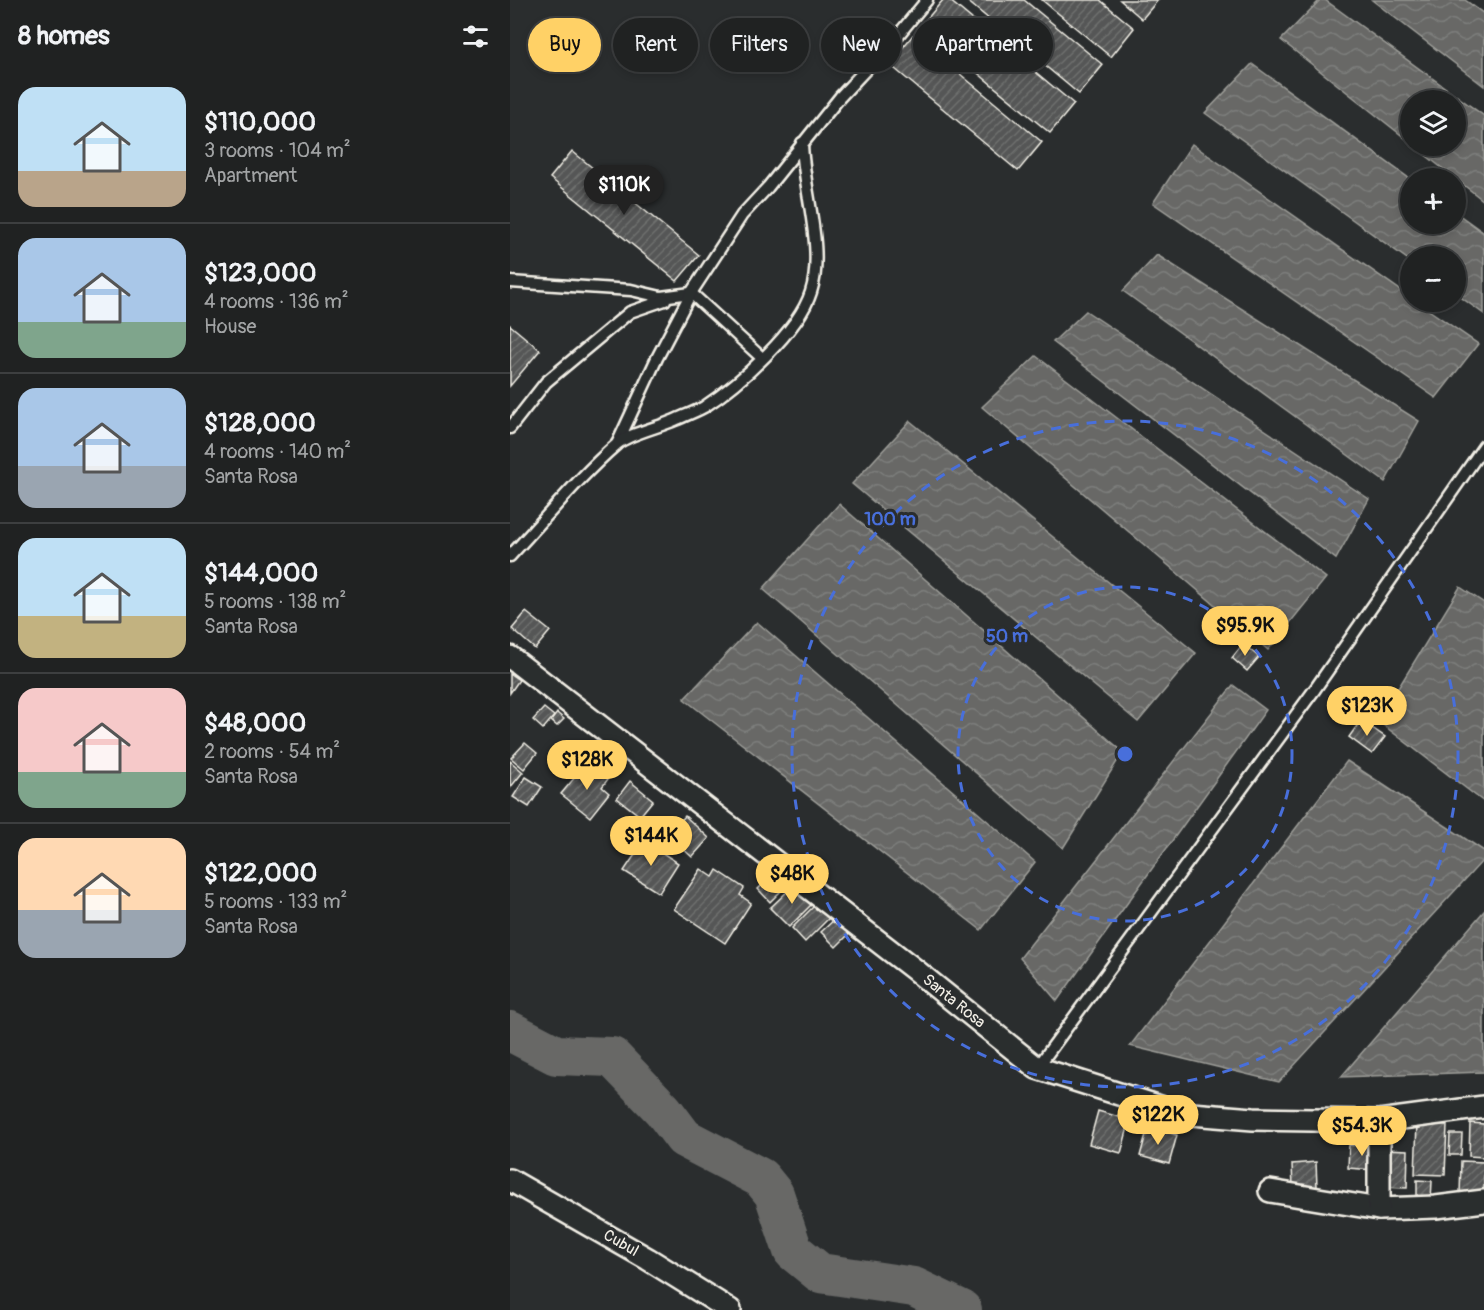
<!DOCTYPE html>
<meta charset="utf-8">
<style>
body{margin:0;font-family:Pangolin,sans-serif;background:#2d2f2f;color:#f1f3f6;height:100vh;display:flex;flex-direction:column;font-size:22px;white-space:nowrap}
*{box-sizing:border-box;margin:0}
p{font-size:20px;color:#a2a4a5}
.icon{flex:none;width:33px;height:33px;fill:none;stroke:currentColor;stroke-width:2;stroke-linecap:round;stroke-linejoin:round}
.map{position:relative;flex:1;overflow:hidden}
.sheet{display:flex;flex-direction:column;background:#202222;width:510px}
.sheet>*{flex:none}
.banner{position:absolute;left:18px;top:18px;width:570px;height:54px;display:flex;gap:12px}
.buttons{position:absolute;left:890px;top:90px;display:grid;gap:12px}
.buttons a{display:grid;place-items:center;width:66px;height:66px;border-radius:50%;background:#202222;box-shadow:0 3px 9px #0003,0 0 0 2px #3d3f40;font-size:30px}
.price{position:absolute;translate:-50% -51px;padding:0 14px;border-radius:21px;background:#ffd166;color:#111;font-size:20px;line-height:39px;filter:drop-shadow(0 2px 3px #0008)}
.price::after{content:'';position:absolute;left:50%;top:36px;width:18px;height:14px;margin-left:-9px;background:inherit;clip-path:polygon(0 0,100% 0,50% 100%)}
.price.active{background:#222;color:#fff}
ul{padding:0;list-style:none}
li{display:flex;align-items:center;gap:18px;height:150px;padding:0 18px}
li+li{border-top:2px solid #3d3f40}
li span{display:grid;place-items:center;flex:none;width:168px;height:120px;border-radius:18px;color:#555}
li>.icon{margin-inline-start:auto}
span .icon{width:72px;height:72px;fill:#fffc;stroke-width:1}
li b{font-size:26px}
h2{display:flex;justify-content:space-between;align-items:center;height:72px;padding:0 18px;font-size:26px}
.tag{padding:0 21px;border-radius:27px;background:#202222;box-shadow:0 3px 9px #0003,0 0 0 2px #3d3f40;font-size:21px;line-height:54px}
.tag.active{background:#ffd166;color:#111}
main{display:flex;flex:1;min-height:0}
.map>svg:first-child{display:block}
</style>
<main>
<section class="sheet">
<h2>8 homes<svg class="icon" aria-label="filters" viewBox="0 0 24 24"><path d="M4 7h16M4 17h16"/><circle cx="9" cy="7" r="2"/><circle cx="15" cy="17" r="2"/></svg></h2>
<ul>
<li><span style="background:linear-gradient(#bfe0f5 70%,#b9a48a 0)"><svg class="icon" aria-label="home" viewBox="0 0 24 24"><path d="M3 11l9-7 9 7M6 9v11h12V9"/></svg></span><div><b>$110,000</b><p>3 rooms · 104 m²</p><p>Apartment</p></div></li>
<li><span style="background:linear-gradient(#a9c7e8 70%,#7fa58c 0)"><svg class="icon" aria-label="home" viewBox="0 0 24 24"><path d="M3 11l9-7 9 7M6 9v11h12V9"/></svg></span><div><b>$123,000</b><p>4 rooms · 136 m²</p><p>House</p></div></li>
<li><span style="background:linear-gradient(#a9c7e8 65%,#9aa5b1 0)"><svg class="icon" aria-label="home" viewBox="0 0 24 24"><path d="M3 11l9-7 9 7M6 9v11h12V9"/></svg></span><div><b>$128,000</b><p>4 rooms · 140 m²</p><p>Santa Rosa</p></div></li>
<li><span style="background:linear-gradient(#bfe0f5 65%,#c2b280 0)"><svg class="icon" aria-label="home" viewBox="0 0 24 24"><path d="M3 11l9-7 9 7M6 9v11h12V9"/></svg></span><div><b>$144,000</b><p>5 rooms · 138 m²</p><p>Santa Rosa</p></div></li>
<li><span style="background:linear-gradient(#f6c9c9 70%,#7fa58c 0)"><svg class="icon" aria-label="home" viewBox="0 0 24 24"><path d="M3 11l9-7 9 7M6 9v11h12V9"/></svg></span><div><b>$48,000</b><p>2 rooms · 54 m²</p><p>Santa Rosa</p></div></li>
<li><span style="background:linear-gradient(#ffd9b3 60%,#9aa5b1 0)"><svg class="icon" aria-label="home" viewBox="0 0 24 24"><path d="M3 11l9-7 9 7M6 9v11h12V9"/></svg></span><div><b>$122,000</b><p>5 rooms · 133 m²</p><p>Santa Rosa</p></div></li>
</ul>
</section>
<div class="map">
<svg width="974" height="1310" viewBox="0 0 974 1310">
<defs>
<pattern id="water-waves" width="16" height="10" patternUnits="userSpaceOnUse" patternTransform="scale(1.5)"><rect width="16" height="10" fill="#676866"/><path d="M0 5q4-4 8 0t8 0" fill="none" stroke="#7d7e7c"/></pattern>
<pattern id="building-hatch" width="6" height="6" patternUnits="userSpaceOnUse" patternTransform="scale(1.5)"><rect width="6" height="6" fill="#555756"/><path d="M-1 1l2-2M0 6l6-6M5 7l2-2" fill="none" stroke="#6e706e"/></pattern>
</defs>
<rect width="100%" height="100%" fill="#2a2d2e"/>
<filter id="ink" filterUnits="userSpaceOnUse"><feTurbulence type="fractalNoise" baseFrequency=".0167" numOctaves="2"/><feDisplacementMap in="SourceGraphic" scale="12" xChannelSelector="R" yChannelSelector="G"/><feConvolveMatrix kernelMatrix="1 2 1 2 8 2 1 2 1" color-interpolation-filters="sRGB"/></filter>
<g filter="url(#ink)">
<g fill="url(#water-waves)" stroke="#9f9f9a" stroke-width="1.5">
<polygon points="810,0 815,0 974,116 974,201 904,146 945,146 945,100 900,100 900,142 771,40"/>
<polygon points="862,0 955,0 974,14 974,86"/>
<polygon points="742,64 900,179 900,224 945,224 945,212 974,233 974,314 945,293 945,256 900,256 900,261 695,113"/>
<polygon points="682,144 900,297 900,302 907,302 968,344 926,398 643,203"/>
<polygon points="647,255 909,421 875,482 613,291"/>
<polygon points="576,311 859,499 826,559 543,342"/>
<polygon points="526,356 816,578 758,650 472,407"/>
<polygon points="400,421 686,653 628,722 342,484"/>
<polygon points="329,504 613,752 553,848 253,589"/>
<polygon points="950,587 974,603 974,802 868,721"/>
<polygon points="247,622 525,862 471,930 174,699"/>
<polygon points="723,685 756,710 547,1001 510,958"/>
<polygon points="837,761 974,851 974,859 769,1082 620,1046"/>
<polygon points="974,911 974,1072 831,1077"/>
</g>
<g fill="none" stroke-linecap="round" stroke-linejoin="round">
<polyline stroke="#676866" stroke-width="40" points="0,1031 46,1055 102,1057 153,1110 174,1138 251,1178 264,1194 283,1251 310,1273 404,1287 452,1310"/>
</g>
<g fill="url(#building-hatch)" stroke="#f4f1e8" stroke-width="1.5">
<polygon points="433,0 439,0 564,104 540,133 411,26"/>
<polygon points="456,0 514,0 593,65 569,94"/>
<polygon points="532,0 590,0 624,28 601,57"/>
<polygon points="610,0 648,0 632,19"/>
<polygon points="403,35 532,142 508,171 379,64"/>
<polygon points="62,151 189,255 167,281 40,178"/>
<polygon points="0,325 30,350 0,386"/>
<polygon points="16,612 40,631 25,649 2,629"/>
<polygon points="733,644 749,657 737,671 722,658"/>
<polygon points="0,674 9,680 0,693"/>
<polygon points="34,708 44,716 33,729 23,720"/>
<polygon points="47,713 54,719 47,726 41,721"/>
<polygon points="851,720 875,737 862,754 839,737"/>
<polygon points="15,743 27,753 14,769 1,758"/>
<polygon points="0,761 13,772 0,788"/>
<polygon points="84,768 98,779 92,787 99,793 80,817 51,794 71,770 78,776"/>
<polygon points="16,777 32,787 19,807 3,797"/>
<polygon points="120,781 143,800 130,816 107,798"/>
<polygon points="175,816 199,838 182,857 158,835"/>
<polygon points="134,841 168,863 149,893 114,871"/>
<polygon points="191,869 203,877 207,870 234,888 230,895 241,903 215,943 164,909"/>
<polygon points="269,869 281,881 260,902 248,889"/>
<polygon points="286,883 304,902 279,927 260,908"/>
<polygon points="307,903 320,917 295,942 282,928"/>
<polygon points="325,919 340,933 326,947 311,932"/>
<polygon points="588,1111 620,1120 611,1153 579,1144"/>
<polygon points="907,1123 937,1125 935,1175 905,1174"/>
<polygon points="960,1123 974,1124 974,1157 959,1156"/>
<polygon points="638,1127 667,1135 659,1164 630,1156"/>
<polygon points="940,1134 952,1134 951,1155 939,1155"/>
<polygon points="839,1145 865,1146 864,1170 838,1168"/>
<polygon points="874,1149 898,1150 897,1188 872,1187"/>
<polygon points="951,1161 974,1162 974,1196 950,1195"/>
<polygon points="806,1162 807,1187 783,1188 782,1164"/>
<polygon points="907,1180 922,1181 921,1200 907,1199"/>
</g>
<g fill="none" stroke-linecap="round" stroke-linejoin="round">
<g stroke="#f4f1e8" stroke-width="15">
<g id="lane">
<polyline points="0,282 121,290 151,297 181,293 252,358"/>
<polyline points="0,428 36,382 120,312 155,300"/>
<polyline points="108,442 147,358 181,293 232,215 258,187 330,97 389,34 417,0"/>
<path d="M0,556C35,519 69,477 107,444C118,434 150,427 165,420C174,416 185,412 194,407C228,385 289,331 301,292C315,249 293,189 292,143"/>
<polyline points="527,1068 805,689 974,446"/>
</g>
</g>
<g stroke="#f4f1e8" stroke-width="26">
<g id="street">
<polyline points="0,657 404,969 527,1068 669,1113 743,1119 869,1121 974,1107"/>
<polyline points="0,1180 138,1259 220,1310"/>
<polyline points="760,1191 869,1209 926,1207 974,1201"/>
<polyline points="869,1209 869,1121"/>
</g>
</g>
<use href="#lane" stroke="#2a2d2e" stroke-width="10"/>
<use href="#street" stroke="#2a2d2e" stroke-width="21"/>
</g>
</g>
<g fill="none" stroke="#486fdb" stroke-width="3" stroke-dasharray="10 8">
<circle cx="615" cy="754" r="167"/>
<circle cx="615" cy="754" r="333"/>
</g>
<g text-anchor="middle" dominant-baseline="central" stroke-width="6" stroke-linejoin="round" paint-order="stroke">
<g font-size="16" fill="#f4f1e8" stroke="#2a2d2e">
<text transform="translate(444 1001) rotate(39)">Santa Rosa</text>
<text transform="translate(111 1243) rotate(30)">Cubul</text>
</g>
</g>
<circle cx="615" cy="754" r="9" fill="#486fdb" stroke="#2a2d2e" stroke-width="3"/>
<g font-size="18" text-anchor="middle" font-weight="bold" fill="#486fdb" stroke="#2a2d2e" stroke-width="6" stroke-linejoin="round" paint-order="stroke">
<text x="380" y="525">100 m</text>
<text x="497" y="642">50 m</text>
</g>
</svg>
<div class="buttons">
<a><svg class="icon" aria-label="layers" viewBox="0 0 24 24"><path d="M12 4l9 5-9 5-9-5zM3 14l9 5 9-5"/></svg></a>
<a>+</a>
<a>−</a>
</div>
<b class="price active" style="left:114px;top:216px">$110K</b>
<b class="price" style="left:735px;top:657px">$95.9K</b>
<b class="price" style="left:857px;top:737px">$123K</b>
<b class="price" style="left:77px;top:791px">$128K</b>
<b class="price" style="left:141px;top:867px">$144K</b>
<b class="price" style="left:282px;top:905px">$48K</b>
<b class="price" style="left:648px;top:1146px">$122K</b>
<b class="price" style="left:852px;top:1157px">$54.3K</b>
<div class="banner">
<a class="tag active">Buy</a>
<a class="tag">Rent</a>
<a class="tag">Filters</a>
<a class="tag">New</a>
<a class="tag">Apartment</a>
</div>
</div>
</main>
